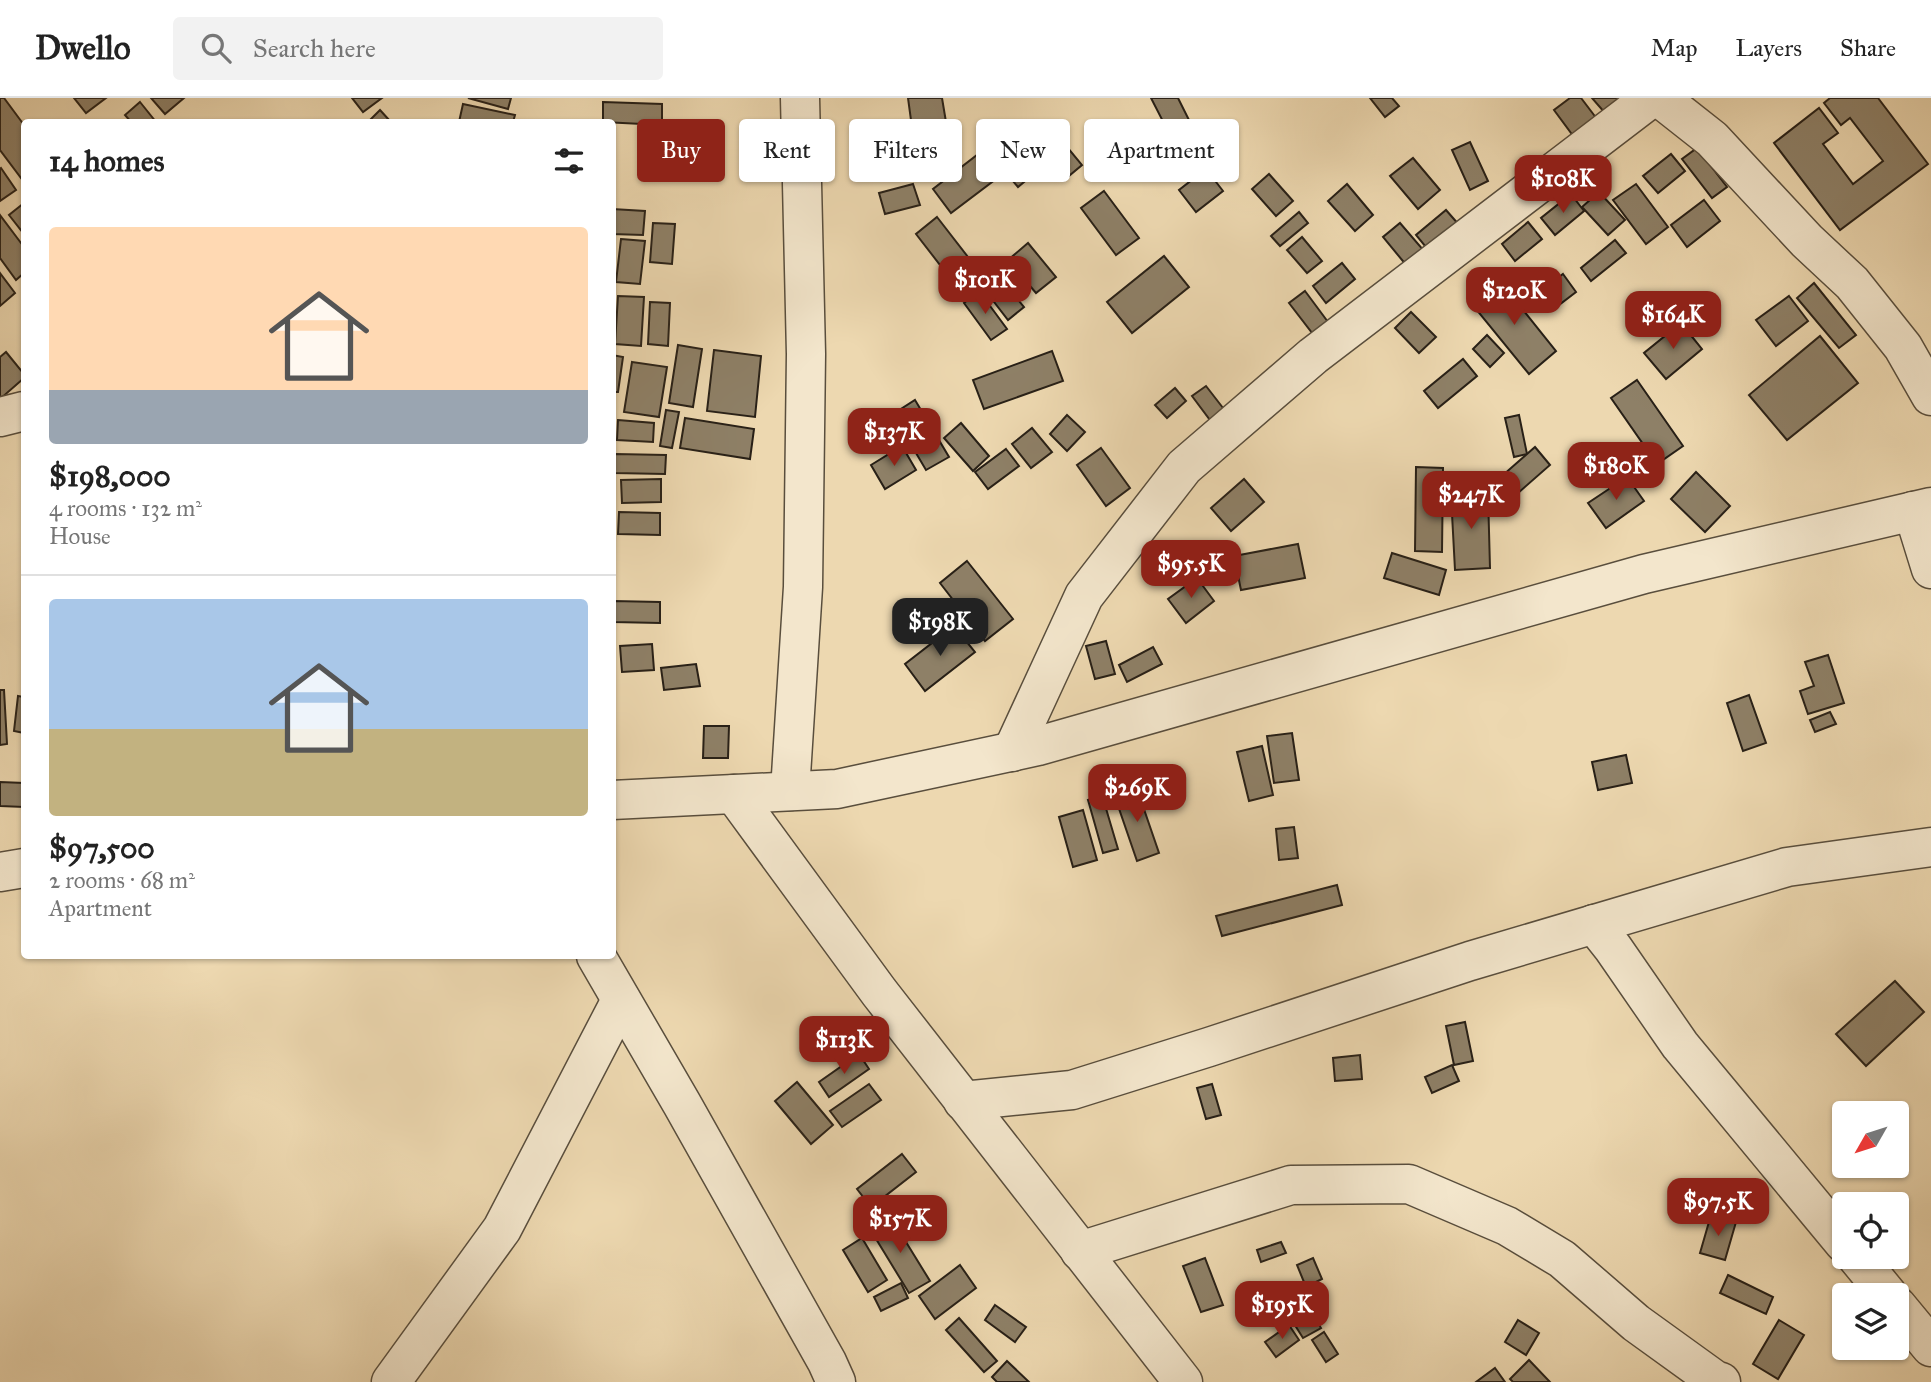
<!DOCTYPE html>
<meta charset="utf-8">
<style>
body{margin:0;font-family:"IM FELL Great Primer",serif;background:#f2f2f2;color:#222;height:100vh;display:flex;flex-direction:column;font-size:26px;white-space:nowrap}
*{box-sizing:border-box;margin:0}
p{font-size:23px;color:#767676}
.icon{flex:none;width:38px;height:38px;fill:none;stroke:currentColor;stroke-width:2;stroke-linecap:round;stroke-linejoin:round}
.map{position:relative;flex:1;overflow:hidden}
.panel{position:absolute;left:21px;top:21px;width:595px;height:840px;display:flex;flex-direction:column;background:#fff;border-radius:7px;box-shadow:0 2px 5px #0004}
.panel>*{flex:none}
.top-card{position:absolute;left:637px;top:21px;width:665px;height:63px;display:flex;gap:14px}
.needle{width:46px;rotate:231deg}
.controls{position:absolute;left:1832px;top:1003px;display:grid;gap:14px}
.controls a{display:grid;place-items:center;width:77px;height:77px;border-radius:7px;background:#fff;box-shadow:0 2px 5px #0004;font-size:35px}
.price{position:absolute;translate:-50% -60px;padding:0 16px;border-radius:14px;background:#8f2418;color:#fff;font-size:23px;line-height:46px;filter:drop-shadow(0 2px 4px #0008)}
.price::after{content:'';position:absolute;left:50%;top:42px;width:21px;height:16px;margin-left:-10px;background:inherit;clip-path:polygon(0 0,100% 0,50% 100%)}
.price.on{background:#222;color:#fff}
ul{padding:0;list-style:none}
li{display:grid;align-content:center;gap:14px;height:371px;padding:0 28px}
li+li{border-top:2px solid #e0e0e0}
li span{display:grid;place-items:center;height:217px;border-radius:7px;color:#555}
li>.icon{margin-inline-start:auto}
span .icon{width:126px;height:126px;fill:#fffc;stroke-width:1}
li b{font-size:30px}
h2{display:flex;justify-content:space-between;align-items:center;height:84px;padding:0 28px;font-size:30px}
.chip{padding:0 24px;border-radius:7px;background:#fff;box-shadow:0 2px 5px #0004;font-size:24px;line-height:63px}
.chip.on{background:#8f2418;color:#fff}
header{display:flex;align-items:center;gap:42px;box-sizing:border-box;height:98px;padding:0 35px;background:#fff;border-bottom:2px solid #e0e0e0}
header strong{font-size:33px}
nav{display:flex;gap:38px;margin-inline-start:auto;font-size:24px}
.search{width:490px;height:63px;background:#f2f2f2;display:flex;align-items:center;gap:18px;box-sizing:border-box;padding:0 24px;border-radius:7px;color:#767676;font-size:26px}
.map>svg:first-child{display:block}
</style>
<header>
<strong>Dwello</strong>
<div class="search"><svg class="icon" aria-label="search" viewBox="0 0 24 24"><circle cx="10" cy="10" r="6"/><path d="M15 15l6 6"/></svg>Search here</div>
<nav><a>Map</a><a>Layers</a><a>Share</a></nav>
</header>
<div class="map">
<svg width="1931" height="1284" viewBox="0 0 1931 1284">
<rect width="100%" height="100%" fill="#edd8b0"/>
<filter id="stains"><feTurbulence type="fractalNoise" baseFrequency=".00286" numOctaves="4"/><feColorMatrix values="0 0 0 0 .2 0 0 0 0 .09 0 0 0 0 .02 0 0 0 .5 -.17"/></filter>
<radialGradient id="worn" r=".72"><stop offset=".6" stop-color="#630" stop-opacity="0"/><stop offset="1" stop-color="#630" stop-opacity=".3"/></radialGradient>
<g fill="#8e8067" stroke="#282017" stroke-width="2">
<polygon points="0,0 4,0 24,27 24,84 0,52"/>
<polygon points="74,0 106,0 86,15"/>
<polygon points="151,0 184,0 165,16"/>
<polygon points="352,0 382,0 363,14"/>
<polygon points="468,0 511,0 508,11"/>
<polygon points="908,0 942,0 951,54 916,59"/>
<polygon points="1151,0 1178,0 1194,32 1173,43"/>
<polygon points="1370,0 1392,0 1399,8 1385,19"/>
<polygon points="1570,0 1581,0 1597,21 1574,39 1554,12"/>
<polygon points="1592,0 1620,0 1605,15"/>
<polygon points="1830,0 1878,0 1928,66 1840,132 1774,45 1819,10 1838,35 1823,46 1853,86 1883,63 1850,20 1841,27 1824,5"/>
<polygon points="140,4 156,24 131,24 125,17"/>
<polygon points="603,4 662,6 662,27 603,24"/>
<polygon points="463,6 515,17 513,24 459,24"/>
<polygon points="380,12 390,23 389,24 368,24"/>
<polygon points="1053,32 1082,67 1064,82 1035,48"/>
<polygon points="1012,42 1037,73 1018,89 992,58"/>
<polygon points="1470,44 1488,83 1470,92 1452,52"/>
<polygon points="1697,50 1727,89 1712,100 1682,61"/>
<polygon points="1671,56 1685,73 1658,95 1643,78"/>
<polygon points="977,57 996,81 951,115 933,91"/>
<polygon points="1413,60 1440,92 1418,111 1390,78"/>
<polygon points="1,70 16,92 0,103 0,71"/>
<polygon points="1206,71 1223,93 1196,114 1179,92"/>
<polygon points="1269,76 1293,103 1276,118 1252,91"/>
<polygon points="913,86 920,107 885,116 879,95"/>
<polygon points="1347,86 1373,117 1355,133 1328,103"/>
<polygon points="1636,86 1668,129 1646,146 1613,102"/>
<polygon points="1104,93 1139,140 1116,157 1081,110"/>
<polygon points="1599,94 1625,122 1608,137 1582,109"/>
<polygon points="1571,96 1584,113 1555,137 1541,120"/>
<polygon points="1704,102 1720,123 1687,149 1671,127"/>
<polygon points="24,105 24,136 9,117"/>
<polygon points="612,111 645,113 643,137 612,136"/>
<polygon points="1446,112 1460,128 1430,154 1416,137"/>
<polygon points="1299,114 1308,125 1280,148 1271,138"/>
<polygon points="0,117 24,149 24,175 16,182 0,160"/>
<polygon points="937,119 968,159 947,176 916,136"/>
<polygon points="1528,124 1542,141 1515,163 1502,146"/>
<polygon points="653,125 675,126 672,166 650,164"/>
<polygon points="1400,125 1425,154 1407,168 1383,139"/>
<polygon points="1302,139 1322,163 1307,175 1287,152"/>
<polygon points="621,141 645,143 640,186 616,184"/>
<polygon points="1615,142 1626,155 1591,183 1581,170"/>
<polygon points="1028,145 1056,179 1036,195 1008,162"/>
<polygon points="1164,158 1189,189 1132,235 1107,204"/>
<polygon points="1342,165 1355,181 1326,205 1313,188"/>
<polygon points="0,175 15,195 0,208"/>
<polygon points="996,175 1024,209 1008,222 981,187"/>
<polygon points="1563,176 1576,194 1555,210 1542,192"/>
<polygon points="1499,182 1556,253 1529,276 1471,205"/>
<polygon points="1814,185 1856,237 1839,250 1797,200"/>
<polygon points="979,193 1007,231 991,242 964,205"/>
<polygon points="1305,193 1331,228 1316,240 1289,205"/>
<polygon points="618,198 644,199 641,248 615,246"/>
<polygon points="1789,198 1808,223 1776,248 1756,222"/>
<polygon points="650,204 670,205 668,248 648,246"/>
<polygon points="1411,214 1436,239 1419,255 1395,230"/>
<polygon points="1681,225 1702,251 1666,281 1644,255"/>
<polygon points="1487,237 1504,255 1490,269 1473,251"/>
<polygon points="1820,238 1858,285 1787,342 1749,297"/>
<polygon points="678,247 702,251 693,309 669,305"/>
<polygon points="714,252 761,258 755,319 707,313"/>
<polygon points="1052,253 1063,283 984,311 973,282"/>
<polygon points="6,254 24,276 24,280 0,301 0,259"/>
<polygon points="612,257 623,259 618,294 612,294"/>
<polygon points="1463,261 1477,278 1438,310 1424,293"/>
<polygon points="632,264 667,269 659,319 624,314"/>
<polygon points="1637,282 1683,348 1657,366 1611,300"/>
<polygon points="1206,288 1230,319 1216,330 1192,298"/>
<polygon points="1175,290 1186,303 1167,320 1155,307"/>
<polygon points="915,302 949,359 926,372 893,316"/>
<polygon points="666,312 679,314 672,350 660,348"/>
<polygon points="1067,317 1085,334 1067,353 1050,336"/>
<polygon points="1519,317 1527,356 1514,359 1505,320"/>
<polygon points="685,320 754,331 750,361 680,350"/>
<polygon points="618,322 654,325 653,344 617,342"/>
<polygon points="961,325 989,358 973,373 944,340"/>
<polygon points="1032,330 1052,354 1031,370 1012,346"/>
<polygon points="902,348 916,372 885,391 871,367"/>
<polygon points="1535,349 1550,367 1518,395 1503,377"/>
<polygon points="1101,350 1130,390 1106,408 1077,367"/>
<polygon points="1006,351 1019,368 988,391 975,374"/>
<polygon points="615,356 666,357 665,376 614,375"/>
<polygon points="1416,369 1443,370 1442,454 1415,453"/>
<polygon points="1696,374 1730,408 1705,434 1671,401"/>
<polygon points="1627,379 1644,403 1606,430 1588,405"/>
<polygon points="661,381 661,404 622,405 621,382"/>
<polygon points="1244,381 1264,404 1231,433 1211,410"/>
<polygon points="1488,396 1490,470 1455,472 1451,397"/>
<polygon points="619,414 660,415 660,437 618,436"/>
<polygon points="1298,446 1305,480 1241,492 1234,458"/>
<polygon points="1392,455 1446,472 1439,497 1384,480"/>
<polygon points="967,463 1013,521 985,543 940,485"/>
<polygon points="1197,480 1214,503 1186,525 1168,501"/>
<polygon points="613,503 660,504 660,525 613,524"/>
<polygon points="954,528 975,554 925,593 905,566"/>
<polygon points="1106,543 1115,576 1095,581 1086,548"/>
<polygon points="652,546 654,572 622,574 620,548"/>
<polygon points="1153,549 1162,566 1127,584 1119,567"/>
<polygon points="1828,557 1844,605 1808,616 1800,593 1814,588 1805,564"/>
<polygon points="696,566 700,588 664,592 661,570"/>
<polygon points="0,592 4,592 7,646 0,647"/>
<polygon points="1749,597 1766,645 1743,653 1727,605"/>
<polygon points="18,598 24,599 24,635 14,633"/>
<polygon points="1830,614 1836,626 1815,634 1810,622"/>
<polygon points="704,628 729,628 728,660 703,660"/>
<polygon points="1292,635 1299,682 1274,685 1267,638"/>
<polygon points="1262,648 1273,697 1249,703 1237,654"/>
<polygon points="1626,657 1632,685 1598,692 1592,664"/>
<polygon points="0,684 24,685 24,709 0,708"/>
<polygon points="1136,688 1159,755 1137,763 1114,696"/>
<polygon points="1102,697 1118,751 1103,755 1088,702"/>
<polygon points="1083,712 1097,762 1073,769 1059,719"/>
<polygon points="1294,729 1298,760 1279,762 1276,731"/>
<polygon points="1337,787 1342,807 1222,838 1216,818"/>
<polygon points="1895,883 1924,914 1866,968 1836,936"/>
<polygon points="1465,924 1473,963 1454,967 1446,928"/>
<polygon points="859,956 869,971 829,999 819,984"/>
<polygon points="1360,957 1362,981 1335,983 1333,960"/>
<polygon points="1452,967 1459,983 1432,995 1425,979"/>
<polygon points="797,984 833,1027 811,1046 775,1003"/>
<polygon points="869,986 881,1002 842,1029 830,1013"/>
<polygon points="1212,986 1221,1017 1206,1021 1197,990"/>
<polygon points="902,1056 916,1074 871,1109 857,1091"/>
<polygon points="1711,1117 1736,1124 1725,1162 1700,1155"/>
<polygon points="890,1118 930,1183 909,1195 870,1131"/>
<polygon points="862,1140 887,1182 868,1194 843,1152"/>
<polygon points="1281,1144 1286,1155 1261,1164 1257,1152"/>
<polygon points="1205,1160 1223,1207 1201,1214 1183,1168"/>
<polygon points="1313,1160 1322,1181 1306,1189 1297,1167"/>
<polygon points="960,1167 976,1190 935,1221 919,1198"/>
<polygon points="1728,1177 1773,1199 1766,1216 1720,1195"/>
<polygon points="901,1185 908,1200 881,1213 874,1199"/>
<polygon points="995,1207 1026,1229 1015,1244 985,1222"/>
<polygon points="1311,1213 1321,1230 1303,1240 1293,1224"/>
<polygon points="959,1220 997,1263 984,1274 946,1232"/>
<polygon points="1518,1222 1539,1235 1526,1257 1505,1244"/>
<polygon points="1779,1222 1804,1237 1778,1281 1753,1266"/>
<polygon points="1289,1227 1299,1242 1276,1259 1265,1244"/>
<polygon points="1324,1234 1338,1256 1326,1264 1312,1242"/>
<polygon points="1529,1262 1550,1284 1513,1284 1510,1281"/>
<polygon points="1007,1263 1029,1284 997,1284 992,1279"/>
<polygon points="1495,1270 1505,1284 1476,1284"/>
</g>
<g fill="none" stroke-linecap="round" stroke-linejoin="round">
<g stroke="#594e3d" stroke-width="41">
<g id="minor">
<polyline points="1660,0 1712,41 1807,143 1852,185 1903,249 1931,298"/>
<polyline points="0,319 24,313"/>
<polyline points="1913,413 1931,471"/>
<polyline points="1012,654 1084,498 1184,369 1313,258 1651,0"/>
<polyline points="790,693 803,489 806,256 800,0"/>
<polyline points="734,696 879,894 1183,1284"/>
<polyline points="612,702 837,691 1038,648 1644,476 1931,409"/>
<polyline points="0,774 24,770"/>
<polyline points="1594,826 1613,850 1680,947 1844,1145"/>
<polyline points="596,858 682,1006 827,1264 836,1284"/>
<polyline points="963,1003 1072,992 1209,949 1470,863 1787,769 1931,749"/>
<polyline points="1080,1153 1291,1087 1409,1086 1507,1128 1562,1161 1636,1225 1715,1282 1721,1284"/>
<polyline points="1856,1158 1888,1197"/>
<polyline points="1897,1208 1931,1249"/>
<polyline points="391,1284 502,1131 621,902"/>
</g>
</g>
<use href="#minor" stroke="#f3e6cc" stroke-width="38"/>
</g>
<rect width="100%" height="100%" filter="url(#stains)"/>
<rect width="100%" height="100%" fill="url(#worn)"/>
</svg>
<div class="controls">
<a><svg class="needle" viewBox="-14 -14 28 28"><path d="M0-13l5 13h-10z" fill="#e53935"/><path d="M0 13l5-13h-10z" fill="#767676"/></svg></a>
<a><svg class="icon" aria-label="locate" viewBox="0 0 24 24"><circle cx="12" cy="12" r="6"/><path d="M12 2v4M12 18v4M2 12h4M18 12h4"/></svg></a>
<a><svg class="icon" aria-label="layers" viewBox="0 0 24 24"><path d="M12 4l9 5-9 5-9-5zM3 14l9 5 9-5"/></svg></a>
</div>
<b class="price" style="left:1563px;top:117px">$108K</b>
<b class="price" style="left:985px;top:218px">$101K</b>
<b class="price" style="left:1514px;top:229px">$120K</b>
<b class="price" style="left:1673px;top:253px">$164K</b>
<b class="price" style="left:894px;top:370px">$137K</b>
<b class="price" style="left:1616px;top:404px">$180K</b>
<b class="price" style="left:1471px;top:433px">$247K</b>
<b class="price" style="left:1191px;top:502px">$95.5K</b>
<b class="price on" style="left:940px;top:560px">$198K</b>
<b class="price" style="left:1137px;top:726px">$269K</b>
<b class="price" style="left:844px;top:978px">$113K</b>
<b class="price" style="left:1718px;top:1140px">$97.5K</b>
<b class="price" style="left:900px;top:1157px">$157K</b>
<b class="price" style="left:1282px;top:1243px">$195K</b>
<div class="top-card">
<a class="chip on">Buy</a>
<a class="chip">Rent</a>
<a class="chip">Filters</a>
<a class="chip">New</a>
<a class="chip">Apartment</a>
</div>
<section class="panel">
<h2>14 homes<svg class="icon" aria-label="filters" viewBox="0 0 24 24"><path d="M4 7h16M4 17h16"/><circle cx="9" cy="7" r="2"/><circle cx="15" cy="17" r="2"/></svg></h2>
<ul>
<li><span style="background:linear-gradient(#ffd9b3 75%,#9aa5b1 0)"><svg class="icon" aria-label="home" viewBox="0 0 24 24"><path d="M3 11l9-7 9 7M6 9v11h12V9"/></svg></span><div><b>$198,000</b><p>4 rooms · 132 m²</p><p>House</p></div></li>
<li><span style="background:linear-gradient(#a9c7e8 60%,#c2b280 0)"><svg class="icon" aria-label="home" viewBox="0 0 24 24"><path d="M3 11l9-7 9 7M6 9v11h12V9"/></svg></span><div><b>$97,500</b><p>2 rooms · 68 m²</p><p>Apartment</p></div></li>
</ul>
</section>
</div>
